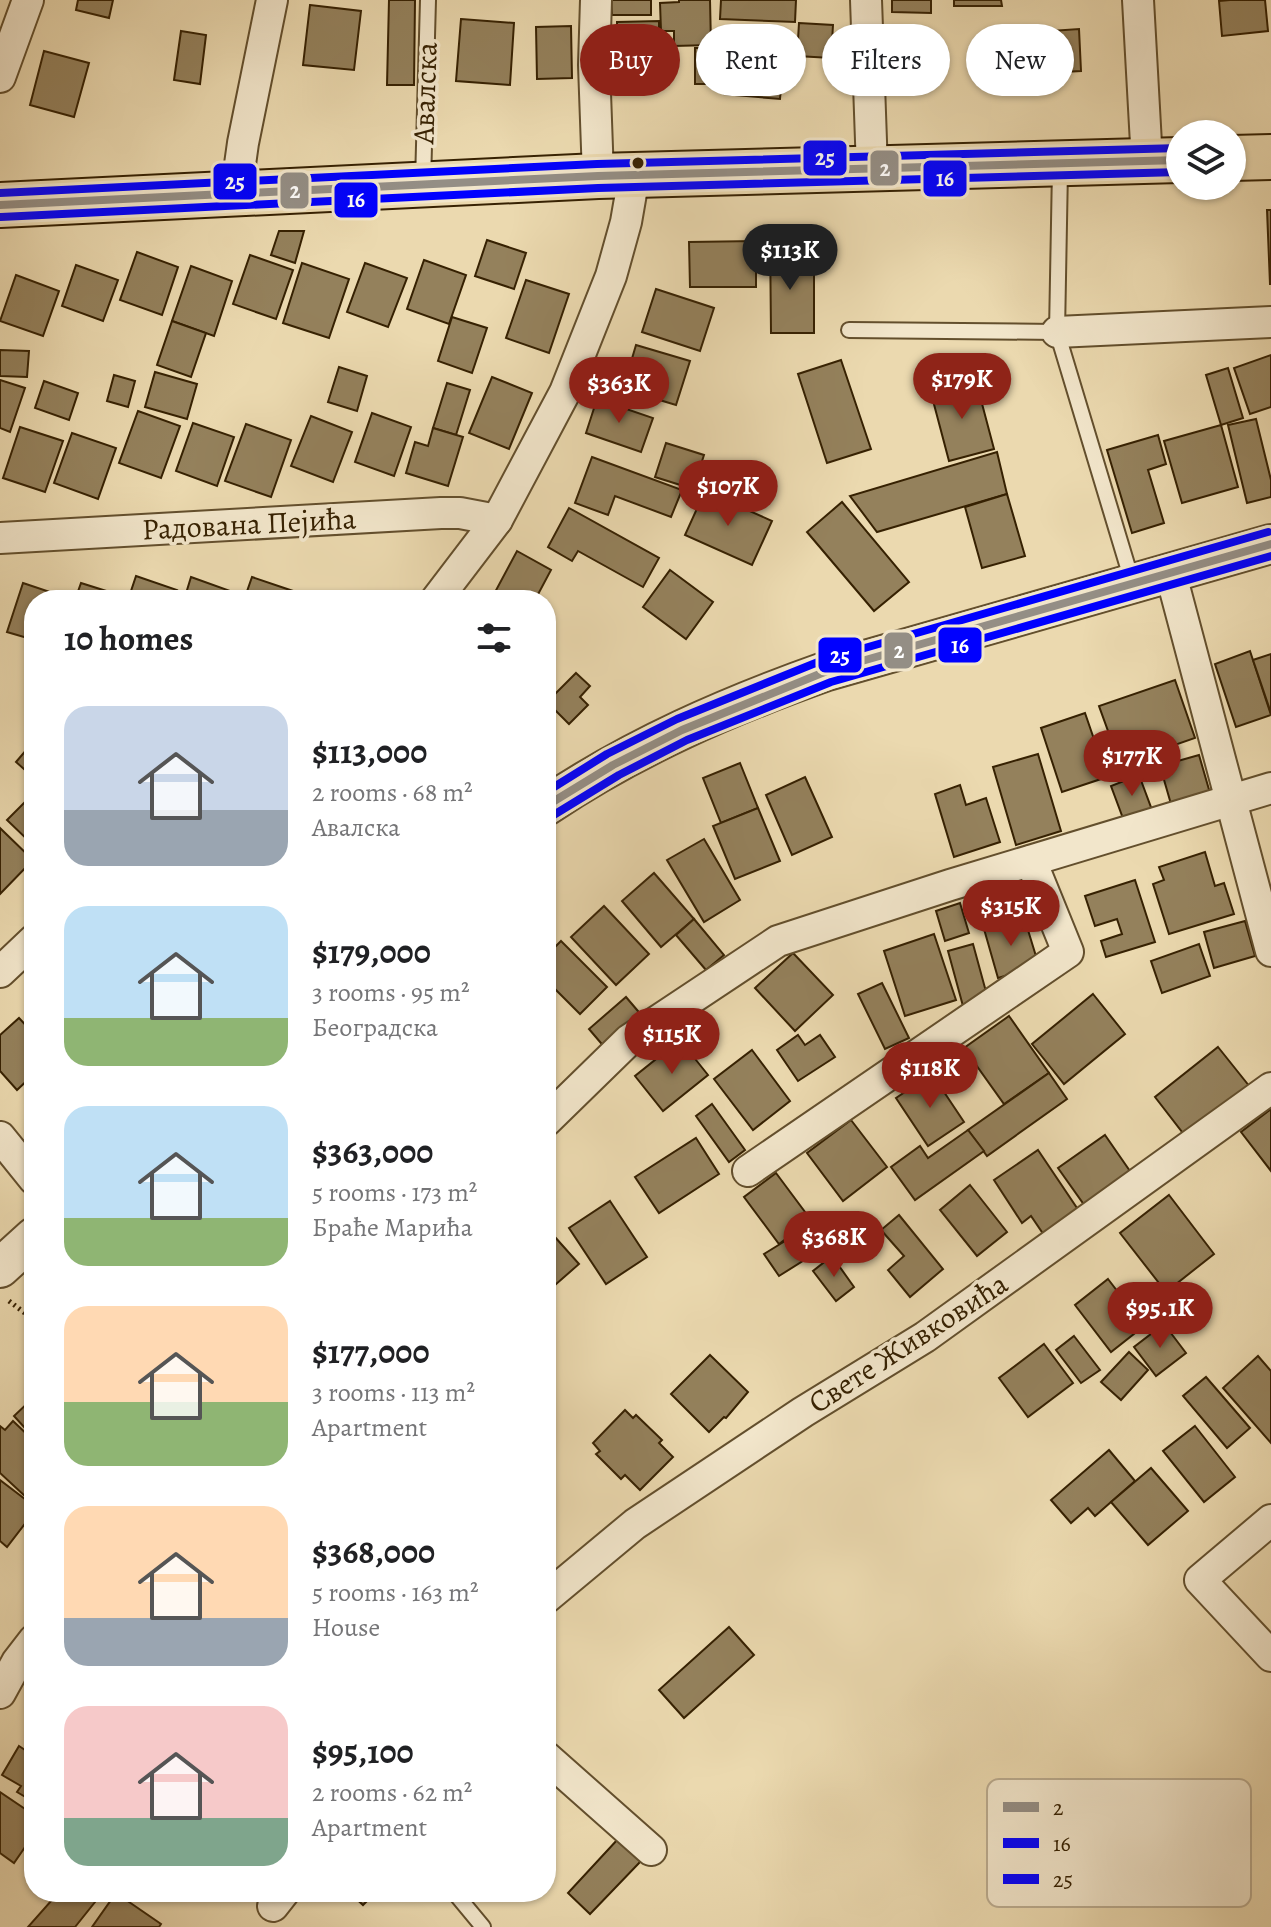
<!DOCTYPE html>
<meta charset="utf-8">
<style>
body{margin:0;font-family:Alegreya,serif;background:#f6f6f6;color:#202124;height:100vh;display:flex;flex-direction:column;font-size:30px;white-space:nowrap}
*{box-sizing:border-box;margin:0}
p{font-size:26px;color:#757577}
.icon{flex:none;width:44px;height:44px;fill:none;stroke:currentColor;stroke-width:2;stroke-linecap:round;stroke-linejoin:round}
.map{position:relative;flex:1;overflow:hidden}
.drawer{position:absolute;left:24px;top:590px;width:532px;height:1312px;display:flex;flex-direction:column;background:#fff;border-radius:32px;box-shadow:0 2px 6px #0004}
.drawer>*{flex:none}
.guide{position:absolute;left:580px;top:24px;width:570px;height:72px;display:flex;gap:16px}
.tools{position:absolute;left:1166px;top:120px;display:grid;gap:16px}
.tools a{display:grid;place-items:center;width:80px;height:80px;border-radius:50%;background:#fff;box-shadow:0 2px 6px #0004;font-size:40px}
.price{position:absolute;translate:-50% -68px;padding:0 18px;border-radius:28px;background:#8f2418;color:#fff;font-size:26px;line-height:52px;filter:drop-shadow(0 2px 4px #0008)}
.price::after{content:'';position:absolute;left:50%;top:48px;width:24px;height:18px;margin-left:-12px;background:inherit;clip-path:polygon(0 0,100% 0,50% 100%)}
.price.current{background:#222;color:#fff}
ul{padding:0;list-style:none}
li{display:flex;align-items:center;gap:24px;height:200px;padding:0 40px}
li span{display:grid;place-items:center;flex:none;width:224px;height:160px;border-radius:24px;color:#555}
li>.icon{margin-inline-start:auto}
span .icon{width:96px;height:96px;fill:#fffc;stroke-width:1}
li b{font-size:34px}
h2{display:flex;justify-content:space-between;align-items:center;height:96px;padding:0 40px;font-size:34px}
.pill{padding:0 28px;border-radius:36px;background:#fff;box-shadow:0 2px 6px #0004;font-size:28px;line-height:72px}
.pill.current{background:#8f2418;color:#fff}
.map>svg:first-child{display:block}
</style>
<div class="map">
<svg width="1271" height="1927" viewBox="0 0 1271 1927">
<rect width="100%" height="100%" fill="#ebd9af"/>
<filter id="stains"><feTurbulence type="fractalNoise" baseFrequency=".0025" numOctaves="4"/><feColorMatrix values="0 0 0 0 .2 0 0 0 0 .09 0 0 0 0 .02 0 0 0 .5 -.17"/></filter>
<radialGradient id="worn" r=".72"><stop offset=".6" stop-color="#630" stop-opacity="0"/><stop offset="1" stop-color="#630" stop-opacity=".3"/></radialGradient>
<g fill="#94815c" stroke="#362102" stroke-width="2">
<polygon points="78,0 113,0 109,18 76,10"/>
<polygon points="389,0 415,0 414,85 387,85"/>
<polygon points="611,0 651,0 651,15 612,15"/>
<polygon points="679,0 710,0 711,45 674,46 674,31 661,31 660,3 679,2"/>
<polygon points="721,0 796,0 795,22 720,19"/>
<polygon points="892,0 931,0 931,13 892,12"/>
<polygon points="954,0 1001,0 1002,6 954,6"/>
<polygon points="1230,0 1265,0 1268,31 1222,36 1219,1"/>
<polygon points="310,5 361,11 354,70 303,65"/>
<polygon points="461,19 514,23 510,85 456,81"/>
<polygon points="659,21 659,75 618,76 617,22"/>
<polygon points="799,23 833,25 831,58 797,56"/>
<polygon points="571,26 572,78 537,79 536,27"/>
<polygon points="1079,29 1081,71 1024,74 1022,33"/>
<polygon points="181,31 206,35 200,84 174,80"/>
<rect x="695" y="48" width="25" height="36"/>
<polygon points="728,50 784,55 780,99 724,94"/>
<polygon points="44,51 89,63 74,117 30,105"/>
<polygon points="1267,210 1271,210 1271,284 1270,284"/>
<polygon points="279,231 304,231 295,263 271,255"/>
<polygon points="770,233 789,233 789,273 814,272 814,333 771,333"/>
<polygon points="487,240 526,253 514,289 475,276"/>
<polygon points="756,241 756,287 690,287 689,242"/>
<polygon points="137,252 178,267 162,315 120,300"/>
<polygon points="250,255 293,270 276,319 233,304"/>
<polygon points="424,260 466,275 449,324 407,309"/>
<polygon points="302,263 349,279 329,338 283,323"/>
<polygon points="365,263 407,278 388,327 347,312"/>
<polygon points="76,265 118,280 103,321 62,306"/>
<polygon points="191,266 232,281 214,336 172,321"/>
<polygon points="16,275 59,291 43,336 0,321"/>
<polygon points="526,280 569,294 549,353 506,338"/>
<polygon points="656,289 714,308 700,351 642,332"/>
<polygon points="452,317 487,328 472,373 438,361"/>
<polygon points="172,321 206,333 191,377 157,365"/>
<polygon points="636,345 690,361 676,405 623,389"/>
<polygon points="0,350 29,351 27,377 0,376"/>
<polygon points="1271,355 1271,407 1250,414 1234,368"/>
<polygon points="841,360 871,449 827,463 798,374"/>
<polygon points="339,367 367,376 357,411 328,402"/>
<polygon points="1228,368 1243,418 1221,425 1206,375"/>
<polygon points="155,372 197,384 187,419 145,407"/>
<polygon points="114,375 135,381 128,407 107,401"/>
<polygon points="492,377 532,393 509,449 469,433"/>
<polygon points="0,380 25,388 10,432 0,428"/>
<polygon points="44,381 78,393 69,420 35,408"/>
<polygon points="976,381 994,449 949,461 931,393"/>
<polygon points="447,383 470,390 456,435 433,428"/>
<polygon points="597,399 653,418 641,452 586,433"/>
<polygon points="138,411 180,426 161,478 119,463"/>
<polygon points="372,413 411,427 394,476 355,462"/>
<polygon points="311,416 352,432 333,482 291,466"/>
<polygon points="1256,419 1271,480 1271,497 1247,503 1228,425"/>
<polygon points="193,423 234,437 217,486 176,471"/>
<polygon points="246,424 291,440 271,497 225,481"/>
<polygon points="1221,425 1238,487 1182,503 1164,441"/>
<polygon points="20,427 63,441 45,492 3,478"/>
<polygon points="433,428 463,437 448,486 406,473 415,442 428,446"/>
<polygon points="72,433 116,448 98,499 54,483"/>
<polygon points="1158,435 1166,464 1148,470 1164,523 1132,533 1107,450"/>
<polygon points="666,443 704,455 693,489 655,477"/>
<polygon points="997,452 1007,494 877,532 850,496"/>
<polygon points="592,457 682,490 671,517 615,496 608,515 575,503"/>
<polygon points="705,491 772,521 752,565 685,535"/>
<polygon points="1007,494 1025,556 982,568 965,507"/>
<polygon points="842,502 909,582 874,611 807,532"/>
<polygon points="569,508 659,558 643,587 578,551 572,561 548,547"/>
<polygon points="517,551 551,570 535,600 506,600 494,594"/>
<polygon points="670,570 713,602 686,639 643,607"/>
<polygon points="136,576 177,590 173,600 128,600"/>
<polygon points="191,577 233,592 230,600 184,600"/>
<polygon points="252,577 293,591 290,600 244,600"/>
<polygon points="23,583 62,596 60,600 34,600 34,640 7,632"/>
<polygon points="81,583 119,595 118,600 75,600"/>
<polygon points="1250,651 1271,715 1236,727 1215,664"/>
<polygon points="1271,654 1271,713 1253,660"/>
<polygon points="576,673 590,686 580,697 588,705 569,724 547,702"/>
<polygon points="1175,680 1195,738 1120,764 1099,706"/>
<polygon points="1085,713 1107,777 1062,792 1041,728"/>
<polygon points="34,741 34,778 16,762"/>
<polygon points="1038,754 1061,831 1016,845 993,767"/>
<polygon points="1199,755 1210,793 1171,804 1160,766"/>
<polygon points="740,763 758,808 721,823 703,778"/>
<polygon points="1139,775 1152,810 1124,821 1111,786"/>
<polygon points="805,777 832,837 792,855 766,795"/>
<polygon points="960,785 966,805 986,798 1000,842 954,857 935,794"/>
<polygon points="34,793 34,846 7,820"/>
<polygon points="758,808 780,861 735,879 713,826"/>
<polygon points="0,828 33,860 0,894"/>
<polygon points="704,839 740,900 704,922 667,860"/>
<polygon points="1205,852 1215,886 1224,883 1234,914 1169,934 1153,884 1164,880 1159,867"/>
<polygon points="654,873 694,919 661,947 622,901"/>
<polygon points="1135,880 1155,942 1106,957 1101,941 1122,934 1117,919 1095,926 1085,896"/>
<polygon points="960,903 969,933 945,941 936,911"/>
<polygon points="604,906 649,954 616,985 571,937"/>
<polygon points="1024,917 1039,966 998,978 984,929"/>
<polygon points="694,919 724,955 706,970 676,935"/>
<polygon points="1245,921 1255,956 1214,968 1204,932"/>
<polygon points="934,934 956,1000 905,1016 884,951"/>
<polygon points="561,941 607,987 580,1014 546,980 546,956"/>
<polygon points="973,944 988,999 963,1006 948,951"/>
<polygon points="1199,944 1210,976 1162,993 1151,961"/>
<polygon points="793,953 833,995 795,1031 755,988"/>
<polygon points="882,983 909,1038 885,1049 858,994"/>
<polygon points="1093,994 1125,1034 1064,1084 1032,1044"/>
<polygon points="626,997 643,1017 606,1049 589,1029"/>
<polygon points="1009,1016 1049,1073 1004,1104 964,1048"/>
<polygon points="19,1018 34,1034 34,1074 17,1090 0,1071 0,1035"/>
<polygon points="798,1035 805,1045 820,1035 835,1057 798,1081 777,1050"/>
<polygon points="680,1040 708,1075 663,1111 635,1076"/>
<polygon points="1218,1047 1250,1087 1186,1137 1155,1097"/>
<polygon points="752,1050 790,1101 753,1130 714,1079"/>
<polygon points="1049,1073 1067,1099 987,1156 968,1130"/>
<polygon points="932,1074 964,1122 928,1146 896,1098"/>
<polygon points="712,1104 745,1150 729,1162 696,1116"/>
<polygon points="1271,1109 1271,1171 1241,1132"/>
<polygon points="851,1120 887,1167 843,1201 807,1153"/>
<polygon points="968,1130 984,1151 915,1200 891,1167 920,1146 928,1158"/>
<polygon points="1105,1135 1132,1174 1085,1206 1058,1168"/>
<polygon points="696,1138 719,1174 659,1213 635,1177"/>
<polygon points="1038,1150 1079,1211 1044,1235 1031,1216 1022,1223 994,1180"/>
<polygon points="776,1173 811,1220 779,1244 744,1197"/>
<polygon points="970,1185 1007,1232 977,1256 940,1210"/>
<polygon points="1169,1195 1214,1254 1166,1292 1120,1233"/>
<polygon points="610,1201 647,1257 606,1284 569,1228"/>
<polygon points="899,1215 943,1269 910,1297 888,1270 904,1256 881,1230"/>
<polygon points="811,1225 825,1247 779,1276 764,1254"/>
<polygon points="546,1227 579,1264 547,1292 546,1292"/>
<polygon points="832,1256 854,1287 836,1301 813,1271"/>
<polygon points="1108,1279 1144,1326 1111,1352 1075,1305"/>
<polygon points="1164,1324 1186,1353 1156,1376 1134,1347"/>
<polygon points="1074,1336 1100,1370 1081,1383 1056,1350"/>
<polygon points="1044,1344 1073,1383 1028,1417 999,1378"/>
<polygon points="1129,1352 1148,1370 1121,1400 1101,1382"/>
<polygon points="710,1355 748,1392 726,1418 724,1417 709,1432 671,1394"/>
<polygon points="1258,1356 1271,1371 1271,1443 1223,1388"/>
<polygon points="1206,1377 1250,1428 1227,1448 1183,1396"/>
<polygon points="34,1397 34,1438 14,1416"/>
<polygon points="625,1410 633,1418 636,1415 662,1440 659,1443 673,1457 640,1490 625,1475 621,1479 596,1454 600,1451 593,1443"/>
<polygon points="13,1421 34,1441 34,1489 27,1498 0,1473 0,1426 5,1430"/>
<polygon points="1195,1426 1235,1477 1204,1502 1163,1451"/>
<polygon points="1109,1450 1135,1481 1095,1516 1088,1508 1071,1523 1051,1500"/>
<polygon points="1151,1468 1188,1511 1148,1545 1111,1502"/>
<polygon points="0,1480 34,1506 34,1512 7,1547 0,1541"/>
<polygon points="729,1627 754,1655 684,1718 659,1690"/>
<polygon points="19,1746 34,1756 34,1802 17,1792 21,1786 2,1775"/>
<polygon points="0,1792 34,1815 34,1834 14,1863 0,1853"/>
<polygon points="618,1839 641,1861 590,1914 568,1893"/>
<polygon points="59,1892 103,1892 75,1927 28,1927"/>
<polygon points="349,1892 376,1892 363,1905"/>
<polygon points="116,1893 161,1924 159,1927 92,1927"/>
</g>
<g fill="none" stroke-linecap="round" stroke-linejoin="round">
<g stroke="#634f2d" stroke-width="18">
<g id="service">
<polyline points="1060,169 1057,332 1132,581"/>
<polyline points="423,182 428,0"/>
<polyline points="849,330 1057,332"/>
<polyline points="454,1892 483,1927"/>
</g>
</g>
<g stroke="#634f2d" stroke-width="34">
<g id="minor">
<polyline points="596,0 594,65 598,176"/>
<polyline points="866,0 872,169"/>
<polyline points="1138,0 1147,162"/>
<polyline points="0,77 28,0"/>
<polyline points="236,193 243,143 272,0"/>
<polyline points="1057,332 1271,322"/>
<polyline points="0,538 441,513 460,513 497,520"/>
<polyline points="1170,571 1271,951"/>
<polyline points="436,600 497,520 565,392 611,276 626,222 634,176"/>
<polyline points="0,972 34,940"/>
<polyline points="546,1121 629,1040 778,941 950,885 1271,788"/>
<polyline points="0,1137 34,1179"/>
<polyline points="748,1171 1068,952 1031,861"/>
<polyline points="1271,1520 1200,1580 1271,1656"/>
<polyline points="546,1598 635,1524 803,1412 925,1337 1271,1088"/>
<polyline points="0,1693 17,1662 34,1640"/>
<polyline points="546,1757 651,1850"/>
<polyline points="273,1906 284,1892"/>
</g>
</g>
<g stroke="#634f2d" stroke-width="42">
<g id="tertiary">
<path d="M546,806C634,747 728,706 827,671L1271,544"/>
<polyline points="0,1268 34,1237"/>
</g>
</g>
<g stroke="#362102" stroke-width="48">
<g id="primary">
<polyline points="1232,158 1271,157"/>
<polyline points="0,205 598,176 1180,160"/>
</g>
</g>
<polyline stroke="#362102" stroke-width="5" stroke-dasharray="2 4" stroke-linecap="butt" points="9,1301 34,1320"/>
<use href="#service" stroke="#f2e6cb" stroke-width="14"/>
<use href="#minor" stroke="#f2e6cb" stroke-width="30"/>
<use href="#tertiary" stroke="#f2e6cb" stroke-width="38"/>
<use href="#primary" stroke="#ebd9af" stroke-width="44"/>
<g stroke="#f2e6cb" stroke-width="14">
<g id="bus-1">
<polyline points="0,205 598,176 1180,160"/>
<polyline points="546,806 613,765 682,730 827,671 1271,544"/>
</g>
</g>
<g stroke="#f2e6cb" stroke-width="14">
<g id="bus-2">
<polyline points="1,217 598,188 1180,172"/>
<polyline points="552,816 619,775 687,740 831,682 1271,556"/>
</g>
</g>
<g stroke="#f2e6cb" stroke-width="14">
<g id="bus-3">
<polyline points="0,193 597,164 1180,148"/>
<polyline points="546,792 607,754 677,719 823,660 1268,532"/>
</g>
</g>
<use href="#bus-1" stroke="#948e85" stroke-width="8"/>
<use href="#bus-2" stroke="#00f" stroke-width="8"/>
<use href="#bus-3" stroke="#00f" stroke-width="8"/>
</g>
<circle fill="#362102" stroke="#f2e6cb" stroke-width="3" cx="638" cy="163" r="7"/>
<g text-anchor="middle" dominant-baseline="central" stroke-width="7" stroke-linejoin="round" paint-order="stroke">
<g font-size="30" fill="#362102" stroke="#f2e6cb">
<text transform="translate(425 93) rotate(-88)">Авалска</text>
<text transform="translate(249 524) rotate(-3)">Радована Пејића</text>
<text transform="translate(908 1343) rotate(-33)">Свете Живковића</text>
</g>
</g>
<rect x="987" y="1779" width="264" height="128" rx="12" fill="#f2e6cb" stroke="#baab8f" stroke-width="2"/>
<rect x="1003" y="1802" width="36" height="10" fill="#948e85"/>
<rect x="1003" y="1838" width="36" height="10" fill="#00f"/>
<rect x="1003" y="1874" width="36" height="10" fill="#00f"/>
<g font-size="22" fill="#362102">
<text x="1053" y="1815">2</text>
<text x="1053" y="1851">16</text>
<text x="1053" y="1887">25</text>
</g>
<g stroke="#f2e6cb" stroke-width="3">
<rect x="802" y="139" width="46" height="38" rx="8" fill="#00f"/>
<rect x="869" y="149" width="31" height="38" rx="8" fill="#948e85"/>
<rect x="922" y="159" width="46" height="39" rx="8" fill="#00f"/>
<rect x="212" y="162" width="46" height="39" rx="8" fill="#00f"/>
<rect x="279" y="171" width="31" height="39" rx="8" fill="#948e85"/>
<rect x="333" y="181" width="46" height="38" rx="8" fill="#00f"/>
<rect x="937" y="626" width="46" height="38" rx="8" fill="#00f"/>
<rect x="883" y="631" width="31" height="39" rx="8" fill="#948e85"/>
<rect x="817" y="636" width="46" height="38" rx="8" fill="#00f"/>
</g>
<g font-size="22" text-anchor="middle" font-weight="bold" fill="#fff">
<text x="825" y="165">25</text>
<text x="885" y="176">2</text>
<text x="945" y="186">16</text>
<text x="235" y="189">25</text>
<text x="295" y="198">2</text>
<text x="356" y="207">16</text>
<text x="960" y="653">16</text>
<text x="899" y="658">2</text>
<text x="840" y="663">25</text>
</g>
<rect width="100%" height="100%" filter="url(#stains)"/>
<rect width="100%" height="100%" fill="url(#worn)"/>
</svg>
<div class="tools">
<a><svg class="icon" aria-label="layers" viewBox="0 0 24 24"><path d="M12 4l9 5-9 5-9-5zM3 14l9 5 9-5"/></svg></a>
</div>
<b class="price current" style="left:790px;top:292px">$113K</b>
<b class="price" style="left:962px;top:421px">$179K</b>
<b class="price" style="left:619px;top:425px">$363K</b>
<b class="price" style="left:728px;top:528px">$107K</b>
<b class="price" style="left:1132px;top:798px">$177K</b>
<b class="price" style="left:1011px;top:948px">$315K</b>
<b class="price" style="left:672px;top:1076px">$115K</b>
<b class="price" style="left:930px;top:1110px">$118K</b>
<b class="price" style="left:834px;top:1279px">$368K</b>
<b class="price" style="left:1160px;top:1350px">$95.1K</b>
<div class="guide">
<a class="pill current">Buy</a>
<a class="pill">Rent</a>
<a class="pill">Filters</a>
<a class="pill">New</a>
</div>
<section class="drawer">
<h2>10 homes<svg class="icon" aria-label="filters" viewBox="0 0 24 24"><path d="M4 7h16M4 17h16"/><circle cx="9" cy="7" r="2"/><circle cx="15" cy="17" r="2"/></svg></h2>
<ul>
<li><span style="background:linear-gradient(#c9d6e8 65%,#9aa5b1 0)"><svg class="icon" aria-label="home" viewBox="0 0 24 24"><path d="M3 11l9-7 9 7M6 9v11h12V9"/></svg></span><div><b>$113,000</b><p>2 rooms · 68 m²</p><p>Авалска</p></div></li>
<li><span style="background:linear-gradient(#bfe0f5 70%,#8fb573 0)"><svg class="icon" aria-label="home" viewBox="0 0 24 24"><path d="M3 11l9-7 9 7M6 9v11h12V9"/></svg></span><div><b>$179,000</b><p>3 rooms · 95 m²</p><p>Београдска</p></div></li>
<li><span style="background:linear-gradient(#bfe0f5 70%,#8fb573 0)"><svg class="icon" aria-label="home" viewBox="0 0 24 24"><path d="M3 11l9-7 9 7M6 9v11h12V9"/></svg></span><div><b>$363,000</b><p>5 rooms · 173 m²</p><p>Браће Марића</p></div></li>
<li><span style="background:linear-gradient(#ffd9b3 60%,#8fb573 0)"><svg class="icon" aria-label="home" viewBox="0 0 24 24"><path d="M3 11l9-7 9 7M6 9v11h12V9"/></svg></span><div><b>$177,000</b><p>3 rooms · 113 m²</p><p>Apartment</p></div></li>
<li><span style="background:linear-gradient(#ffd9b3 70%,#9aa5b1 0)"><svg class="icon" aria-label="home" viewBox="0 0 24 24"><path d="M3 11l9-7 9 7M6 9v11h12V9"/></svg></span><div><b>$368,000</b><p>5 rooms · 163 m²</p><p>House</p></div></li>
<li><span style="background:linear-gradient(#f6c9c9 70%,#7fa58c 0)"><svg class="icon" aria-label="home" viewBox="0 0 24 24"><path d="M3 11l9-7 9 7M6 9v11h12V9"/></svg></span><div><b>$95,100</b><p>2 rooms · 62 m²</p><p>Apartment</p></div></li>
</ul>
</section>
</div>
